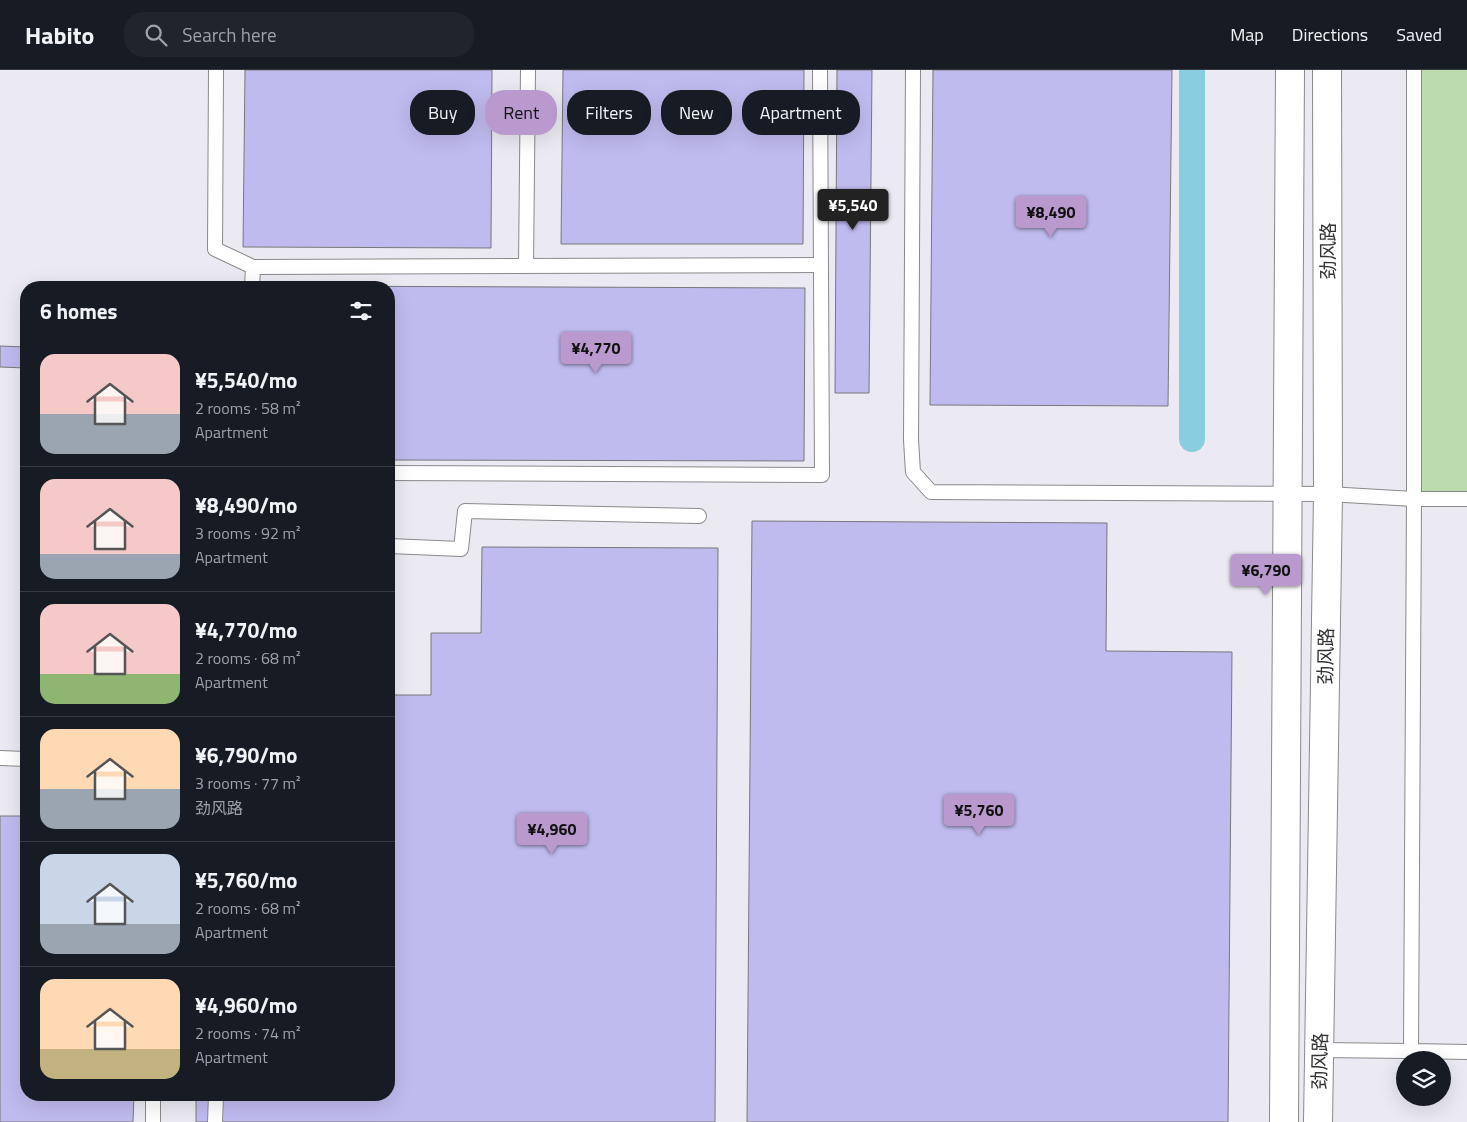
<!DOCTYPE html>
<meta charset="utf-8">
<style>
body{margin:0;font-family:"Titillium Web","Noto Sans SC",sans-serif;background:#20242c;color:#f1f3f6;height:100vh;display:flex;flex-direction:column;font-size:19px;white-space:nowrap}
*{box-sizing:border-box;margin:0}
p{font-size:16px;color:#9ea1a6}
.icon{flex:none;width:28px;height:28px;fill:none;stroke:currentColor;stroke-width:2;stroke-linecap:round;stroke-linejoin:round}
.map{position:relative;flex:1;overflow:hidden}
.sheet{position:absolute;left:20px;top:211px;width:375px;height:820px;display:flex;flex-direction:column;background:#171b24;border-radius:20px;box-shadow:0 5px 20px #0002}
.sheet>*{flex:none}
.hud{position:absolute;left:410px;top:20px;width:475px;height:45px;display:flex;gap:10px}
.buttons{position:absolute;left:1396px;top:981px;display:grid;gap:10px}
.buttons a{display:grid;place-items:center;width:55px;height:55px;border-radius:50%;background:#171b24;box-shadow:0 5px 20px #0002;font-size:25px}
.price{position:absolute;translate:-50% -42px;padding:0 11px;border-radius:5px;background:#ba99cf;color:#111;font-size:16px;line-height:32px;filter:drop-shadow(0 1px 2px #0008)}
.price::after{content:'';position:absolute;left:50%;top:30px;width:15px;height:11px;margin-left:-8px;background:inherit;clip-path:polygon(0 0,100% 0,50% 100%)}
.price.current{background:#222;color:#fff}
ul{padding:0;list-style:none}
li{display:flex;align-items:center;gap:15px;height:125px;padding:0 20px}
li+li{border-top:1px solid #363941}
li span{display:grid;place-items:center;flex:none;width:140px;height:100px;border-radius:15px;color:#555}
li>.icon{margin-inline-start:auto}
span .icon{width:60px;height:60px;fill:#fffc;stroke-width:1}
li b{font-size:21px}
h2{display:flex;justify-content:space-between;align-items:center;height:60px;padding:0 20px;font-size:21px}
.tag{padding:0 18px;border-radius:20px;background:#171b24;box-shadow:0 5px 20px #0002;font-size:18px;line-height:45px}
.tag.current{background:#ba99cf;color:#111}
header{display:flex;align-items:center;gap:30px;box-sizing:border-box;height:70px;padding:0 25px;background:#171b24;border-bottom:1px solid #363941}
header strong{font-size:24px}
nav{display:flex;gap:28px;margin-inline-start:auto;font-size:18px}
.search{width:350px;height:45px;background:#20242c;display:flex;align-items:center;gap:12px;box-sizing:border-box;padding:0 18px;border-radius:20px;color:#9ea1a6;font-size:19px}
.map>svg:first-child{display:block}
</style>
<header>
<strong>Habito</strong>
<div class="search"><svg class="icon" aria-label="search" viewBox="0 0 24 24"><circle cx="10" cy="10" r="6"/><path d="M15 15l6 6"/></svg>Search here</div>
<nav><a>Map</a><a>Directions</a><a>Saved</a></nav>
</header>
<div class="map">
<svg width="1467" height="1052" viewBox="0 0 1467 1052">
<rect width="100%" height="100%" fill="#f6f6f7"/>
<path fill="#ebeaf3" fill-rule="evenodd" d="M0,0H1467V1052H0ZM26,218H389V1025H26ZM1405,990H1442V1028H1405Z"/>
<rect fill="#bcdbad" x="1414" y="0" width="53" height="429"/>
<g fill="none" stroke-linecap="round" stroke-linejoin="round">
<polyline stroke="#89cde0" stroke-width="26" points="1192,369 1192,0"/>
</g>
<g fill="#c0bbef" stroke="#787879">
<polygon points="245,0 492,0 491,178 243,177"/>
<polygon points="563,0 804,0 803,174 561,174"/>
<polygon points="837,0 872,0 869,323 835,323"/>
<polygon points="933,0 1172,0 1168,336 930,335"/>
<polygon points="290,216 805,218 804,391 389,390 389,218 290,218"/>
<polygon points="0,276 26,277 26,298 0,297"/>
<polygon points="752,451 1107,453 1106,581 1232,582 1228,1052 747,1052"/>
<polygon points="482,477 718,478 715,1052 196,1052 196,1025 389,1025 389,625 431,625 431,563 481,563"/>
<polygon points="0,746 26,746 26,1025 134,1025 133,1052 0,1052"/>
</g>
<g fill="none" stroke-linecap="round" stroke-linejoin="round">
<g stroke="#8a8a8b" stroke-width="16">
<g id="lane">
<polyline points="216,0 215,179 253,197 252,218"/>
<polyline points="913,0 911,370 913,402 931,422 1328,424 1414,429 1467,429"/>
<polyline points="1414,0 1414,429 1411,981 1467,982"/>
<polyline points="526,196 528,0"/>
<polyline points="253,197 821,195"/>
<polyline points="389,403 822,405 820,0"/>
<polyline points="389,476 461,479 465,441 699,446"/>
<polyline points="0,688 26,689"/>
<polyline points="1319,980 1411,981"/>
<polyline points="153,1052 153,1025"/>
<polyline points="215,1052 216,1025"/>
</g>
</g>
<g stroke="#8a8a8b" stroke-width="30">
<g id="secondary">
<polyline points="1284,1052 1290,0"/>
<polyline points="1318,1052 1328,424 1327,0"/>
</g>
</g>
<use href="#lane" stroke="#fff" stroke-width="14"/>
<use href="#secondary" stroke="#fff" stroke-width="28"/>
</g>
<g text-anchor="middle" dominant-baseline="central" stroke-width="4.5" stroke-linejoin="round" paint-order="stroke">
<g font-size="19" fill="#333334" stroke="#fff">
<text transform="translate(1327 181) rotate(-90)">劲风路</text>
<text transform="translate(1325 586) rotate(-89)">劲风路</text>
<text transform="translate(1319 991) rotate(-89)">劲风路</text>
</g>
</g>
</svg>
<div class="buttons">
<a><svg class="icon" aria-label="layers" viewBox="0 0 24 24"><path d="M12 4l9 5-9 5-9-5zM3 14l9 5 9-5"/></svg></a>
</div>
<b class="price current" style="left:853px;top:161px">¥5,540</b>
<b class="price" style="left:1051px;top:168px">¥8,490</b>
<b class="price" style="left:596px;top:304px">¥4,770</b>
<b class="price" style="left:1266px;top:526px">¥6,790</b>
<b class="price" style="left:979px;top:766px">¥5,760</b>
<b class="price" style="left:552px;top:785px">¥4,960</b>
<div class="hud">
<a class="tag">Buy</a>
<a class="tag current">Rent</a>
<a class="tag">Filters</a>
<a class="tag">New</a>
<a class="tag">Apartment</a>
</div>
<section class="sheet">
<h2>6 homes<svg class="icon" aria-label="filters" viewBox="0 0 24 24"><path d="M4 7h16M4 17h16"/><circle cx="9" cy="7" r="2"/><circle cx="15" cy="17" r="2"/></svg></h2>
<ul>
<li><span style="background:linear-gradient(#f6c9c9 60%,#9aa5b1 0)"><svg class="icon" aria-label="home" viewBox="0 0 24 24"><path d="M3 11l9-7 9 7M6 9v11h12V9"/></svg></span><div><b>¥5,540/mo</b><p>2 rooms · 58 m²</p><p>Apartment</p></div></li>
<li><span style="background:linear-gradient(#f6c9c9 75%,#9aa5b1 0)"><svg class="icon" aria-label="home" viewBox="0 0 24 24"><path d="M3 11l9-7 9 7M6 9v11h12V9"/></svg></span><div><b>¥8,490/mo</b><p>3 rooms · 92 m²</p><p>Apartment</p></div></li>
<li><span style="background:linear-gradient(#f6c9c9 70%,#8fb573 0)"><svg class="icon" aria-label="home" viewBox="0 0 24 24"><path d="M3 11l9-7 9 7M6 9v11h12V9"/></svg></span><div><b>¥4,770/mo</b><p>2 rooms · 68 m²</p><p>Apartment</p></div></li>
<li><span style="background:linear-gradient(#ffd9b3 60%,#9aa5b1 0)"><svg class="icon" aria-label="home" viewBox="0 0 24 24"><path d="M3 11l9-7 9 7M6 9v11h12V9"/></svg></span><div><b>¥6,790/mo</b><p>3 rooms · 77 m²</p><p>劲风路</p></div></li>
<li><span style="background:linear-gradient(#c9d6e8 70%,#9aa5b1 0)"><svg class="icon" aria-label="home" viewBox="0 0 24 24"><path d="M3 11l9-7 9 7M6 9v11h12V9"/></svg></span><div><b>¥5,760/mo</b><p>2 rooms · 68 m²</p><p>Apartment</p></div></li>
<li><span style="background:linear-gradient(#ffd9b3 70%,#c2b280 0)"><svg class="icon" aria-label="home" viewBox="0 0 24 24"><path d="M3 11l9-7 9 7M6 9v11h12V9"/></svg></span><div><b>¥4,960/mo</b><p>2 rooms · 74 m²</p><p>Apartment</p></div></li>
</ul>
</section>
</div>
